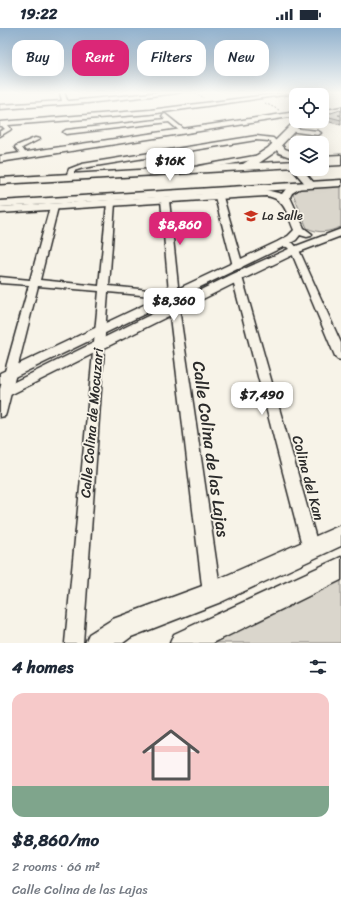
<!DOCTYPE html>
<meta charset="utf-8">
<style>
body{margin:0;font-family:Sriracha,sans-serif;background:#f6f6f7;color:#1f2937;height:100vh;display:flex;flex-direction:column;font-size:15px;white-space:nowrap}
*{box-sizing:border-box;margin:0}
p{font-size:13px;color:#747a83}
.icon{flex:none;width:22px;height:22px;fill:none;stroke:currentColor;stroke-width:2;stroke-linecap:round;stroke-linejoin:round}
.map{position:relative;height:615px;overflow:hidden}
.sheet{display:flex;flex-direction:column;background:#fff;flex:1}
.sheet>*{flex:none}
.hud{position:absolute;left:12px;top:12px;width:317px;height:36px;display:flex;gap:8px}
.buttons{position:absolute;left:289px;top:60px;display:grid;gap:8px}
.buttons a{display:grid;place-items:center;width:40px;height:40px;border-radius:8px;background:#fff;box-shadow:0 4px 16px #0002;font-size:20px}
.price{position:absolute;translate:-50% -34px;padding:0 9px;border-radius:8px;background:#fff;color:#222;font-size:13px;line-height:26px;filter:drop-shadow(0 1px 2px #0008)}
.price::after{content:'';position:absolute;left:50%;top:24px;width:12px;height:9px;margin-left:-6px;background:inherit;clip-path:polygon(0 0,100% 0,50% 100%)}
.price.current{background:#db2777;color:#fff}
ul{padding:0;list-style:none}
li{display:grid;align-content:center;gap:8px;height:212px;padding:0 12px}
li span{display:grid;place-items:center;height:124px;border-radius:12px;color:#555}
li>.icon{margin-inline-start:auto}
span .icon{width:72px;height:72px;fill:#fffc;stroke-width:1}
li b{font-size:17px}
h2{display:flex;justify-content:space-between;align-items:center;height:48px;padding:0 12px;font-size:17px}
.pill{padding:0 14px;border-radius:12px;background:#fff;box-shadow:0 4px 16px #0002;font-size:14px;line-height:36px}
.pill.current{background:#db2777;color:#fff}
.status{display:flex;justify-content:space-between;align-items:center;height:28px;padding:0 20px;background:#fff;direction:ltr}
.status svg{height:11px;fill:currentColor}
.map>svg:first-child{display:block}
</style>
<div class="status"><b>19:22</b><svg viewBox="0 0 49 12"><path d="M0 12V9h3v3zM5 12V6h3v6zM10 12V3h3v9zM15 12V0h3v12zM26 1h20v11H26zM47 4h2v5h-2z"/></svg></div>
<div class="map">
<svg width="341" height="615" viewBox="0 0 341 615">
<rect width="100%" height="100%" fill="#f7f3e8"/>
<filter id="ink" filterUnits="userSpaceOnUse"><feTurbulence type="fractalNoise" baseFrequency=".025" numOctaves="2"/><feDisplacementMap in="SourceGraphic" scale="8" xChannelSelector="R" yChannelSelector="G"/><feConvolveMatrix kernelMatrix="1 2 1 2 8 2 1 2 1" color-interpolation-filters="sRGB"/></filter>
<g filter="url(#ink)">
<g fill="#dad6cc" stroke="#82807c">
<path d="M341,157V199C328,204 320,206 307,200L293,166L304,159Z"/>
<polygon points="341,549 341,615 204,615"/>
</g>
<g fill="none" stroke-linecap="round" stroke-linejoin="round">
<g stroke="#2b2b2b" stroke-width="3">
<g id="minor">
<polygon points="60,64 64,64 67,72 69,73 163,64 180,64 178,65 87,75 0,81 0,77 62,73"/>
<polygon points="291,64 304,64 150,86 8,97 11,101 10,102 0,108 0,103 5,101 2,98 0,98 0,94 150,82"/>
<polygon points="165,86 185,102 185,104 181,104 169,94 66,106 63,104 66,102 165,91 162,88"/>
<polygon points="291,100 318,103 321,105 318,107 289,103 289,101"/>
<polygon points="256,108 273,110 281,118 278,120 269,113 256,112 83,140 74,143 74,145 84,149 80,151 67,146 69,141 82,136"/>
<polygon points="35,110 40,111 22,120 27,127 22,128 15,119 16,118"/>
<polygon points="265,126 267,127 267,129 199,142 196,140 199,138"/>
<polygon points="216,167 219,167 223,169 243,238 241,240 238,241 233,238 215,169"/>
<polygon points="162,170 168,170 169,172 179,267 174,270 108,264 83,615 65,615 99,263 38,258 6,385 5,388 0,389 0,361 29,257 0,255 0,249 30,252 50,179 54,177 58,179 40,252 99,258 107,175 111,173 115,175 109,258 169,264 161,172"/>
<polygon points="281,213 293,215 299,222 341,315 341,332 337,331 335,328 291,223 287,219 278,218 277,216"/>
<polygon points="237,246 242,249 319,521 317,526 311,528 305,526 303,521 232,249"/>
<polygon points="174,277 179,280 221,566 218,572 212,574 206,572 203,566 169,280"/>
</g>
</g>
<g stroke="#2b2b2b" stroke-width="3">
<g id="tertiary">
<polygon points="275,116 281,116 285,121 296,125 296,131 279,125 274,118"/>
<polygon points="341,127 341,133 322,134 322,128"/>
<polygon points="294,139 296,139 296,141 302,141 314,155 316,157 314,159 308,159 294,143 293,141"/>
<path d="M299,155L304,158L292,165L290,169L304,200L312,206L311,208L307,209L300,207L296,212L285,218L0,356V345L277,214L288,208L294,202C287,186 285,170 266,168L0,185V179L266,162L282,166L286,161Z"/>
<polygon points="341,201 341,208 299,224 241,252 0,372 0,361 233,246 291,220"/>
</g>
</g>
<g stroke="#2b2b2b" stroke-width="3">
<g id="secondary">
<polygon points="341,79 341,83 322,87 322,83"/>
<polygon points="296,84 296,88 0,134 0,128"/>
<polygon points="296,92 304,93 275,124 259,135 296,133 296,139 0,156 0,150 243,136 268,120"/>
<polygon points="341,131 341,137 322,138 322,132"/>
<polygon points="341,152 341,158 0,179 0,173"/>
<polygon points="341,497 341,518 221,574 131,609 123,615 85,615 89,606 113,591 205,557"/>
<polygon points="341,529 341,552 213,615 170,615 174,606"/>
</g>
</g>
<g stroke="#2b2b2b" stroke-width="1" stroke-dasharray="2 1.5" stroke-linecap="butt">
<polyline points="195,64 204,70"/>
<polyline points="265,75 279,82"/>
</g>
<use href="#minor" fill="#f7f3e8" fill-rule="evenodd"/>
<use href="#tertiary" fill="#f7f3e8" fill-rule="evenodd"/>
<use href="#secondary" fill="#f7f3e8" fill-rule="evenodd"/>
</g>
<polygon fill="#a9a69f" stroke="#2b2b2b" points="341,83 341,97 322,92 322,85 331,85"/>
<polygon fill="#c4c1b9" stroke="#2b2b2b" points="340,82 341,83 341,87 338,87 341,88 341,92 322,87 322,85 326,83 331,85"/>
</g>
<linearGradient id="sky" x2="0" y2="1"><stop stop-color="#91b1cd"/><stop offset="0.43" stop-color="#fbfaf5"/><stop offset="1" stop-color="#fbfaf5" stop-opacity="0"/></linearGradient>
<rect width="341" height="150" fill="url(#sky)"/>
<defs>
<g id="school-bare" transform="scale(1.08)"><path d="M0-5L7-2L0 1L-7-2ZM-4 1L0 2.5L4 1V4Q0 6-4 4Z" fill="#c8321e" stroke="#f7f3e8" stroke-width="2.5" paint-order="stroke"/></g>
</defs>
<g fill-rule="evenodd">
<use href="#school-bare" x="251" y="188"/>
</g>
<g text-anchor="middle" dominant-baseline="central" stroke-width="3.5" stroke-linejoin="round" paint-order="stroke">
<g font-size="12" fill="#2b2b2b" stroke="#f7f3e8" text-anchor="start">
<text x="262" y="188">La Salle</text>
</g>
<g font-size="14" fill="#2b2b2b" stroke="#f7f3e8">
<text transform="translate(92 395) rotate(-85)">Calle Colina de Mocuzari</text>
<text transform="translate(308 450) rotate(75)">Colina del Kan</text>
</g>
<g font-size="17" fill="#2b2b2b" stroke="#f7f3e8">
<text transform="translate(211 421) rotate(82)">Calle Colina de las Lajas</text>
</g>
</g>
</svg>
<div class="buttons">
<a><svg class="icon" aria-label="locate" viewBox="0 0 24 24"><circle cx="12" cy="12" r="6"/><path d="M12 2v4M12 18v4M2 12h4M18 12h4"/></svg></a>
<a><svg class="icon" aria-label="layers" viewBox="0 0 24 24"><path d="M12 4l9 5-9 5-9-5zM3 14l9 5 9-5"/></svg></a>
</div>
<b class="price" style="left:170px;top:154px">$16K</b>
<b class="price current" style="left:180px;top:218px">$8,860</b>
<b class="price" style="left:174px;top:294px">$8,360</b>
<b class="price" style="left:262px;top:388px">$7,490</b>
<div class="hud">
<a class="pill">Buy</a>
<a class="pill current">Rent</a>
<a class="pill">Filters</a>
<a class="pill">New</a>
</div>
</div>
<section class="sheet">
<h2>4 homes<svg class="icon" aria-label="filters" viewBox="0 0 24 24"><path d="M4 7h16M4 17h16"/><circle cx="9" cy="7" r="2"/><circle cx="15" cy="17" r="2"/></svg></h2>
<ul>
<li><span style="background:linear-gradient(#f6c9c9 75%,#7fa58c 0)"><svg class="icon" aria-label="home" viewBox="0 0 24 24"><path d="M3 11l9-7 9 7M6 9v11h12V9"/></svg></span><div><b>$8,860/mo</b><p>2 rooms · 66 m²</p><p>Calle Colina de las Lajas</p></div></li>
</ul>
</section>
